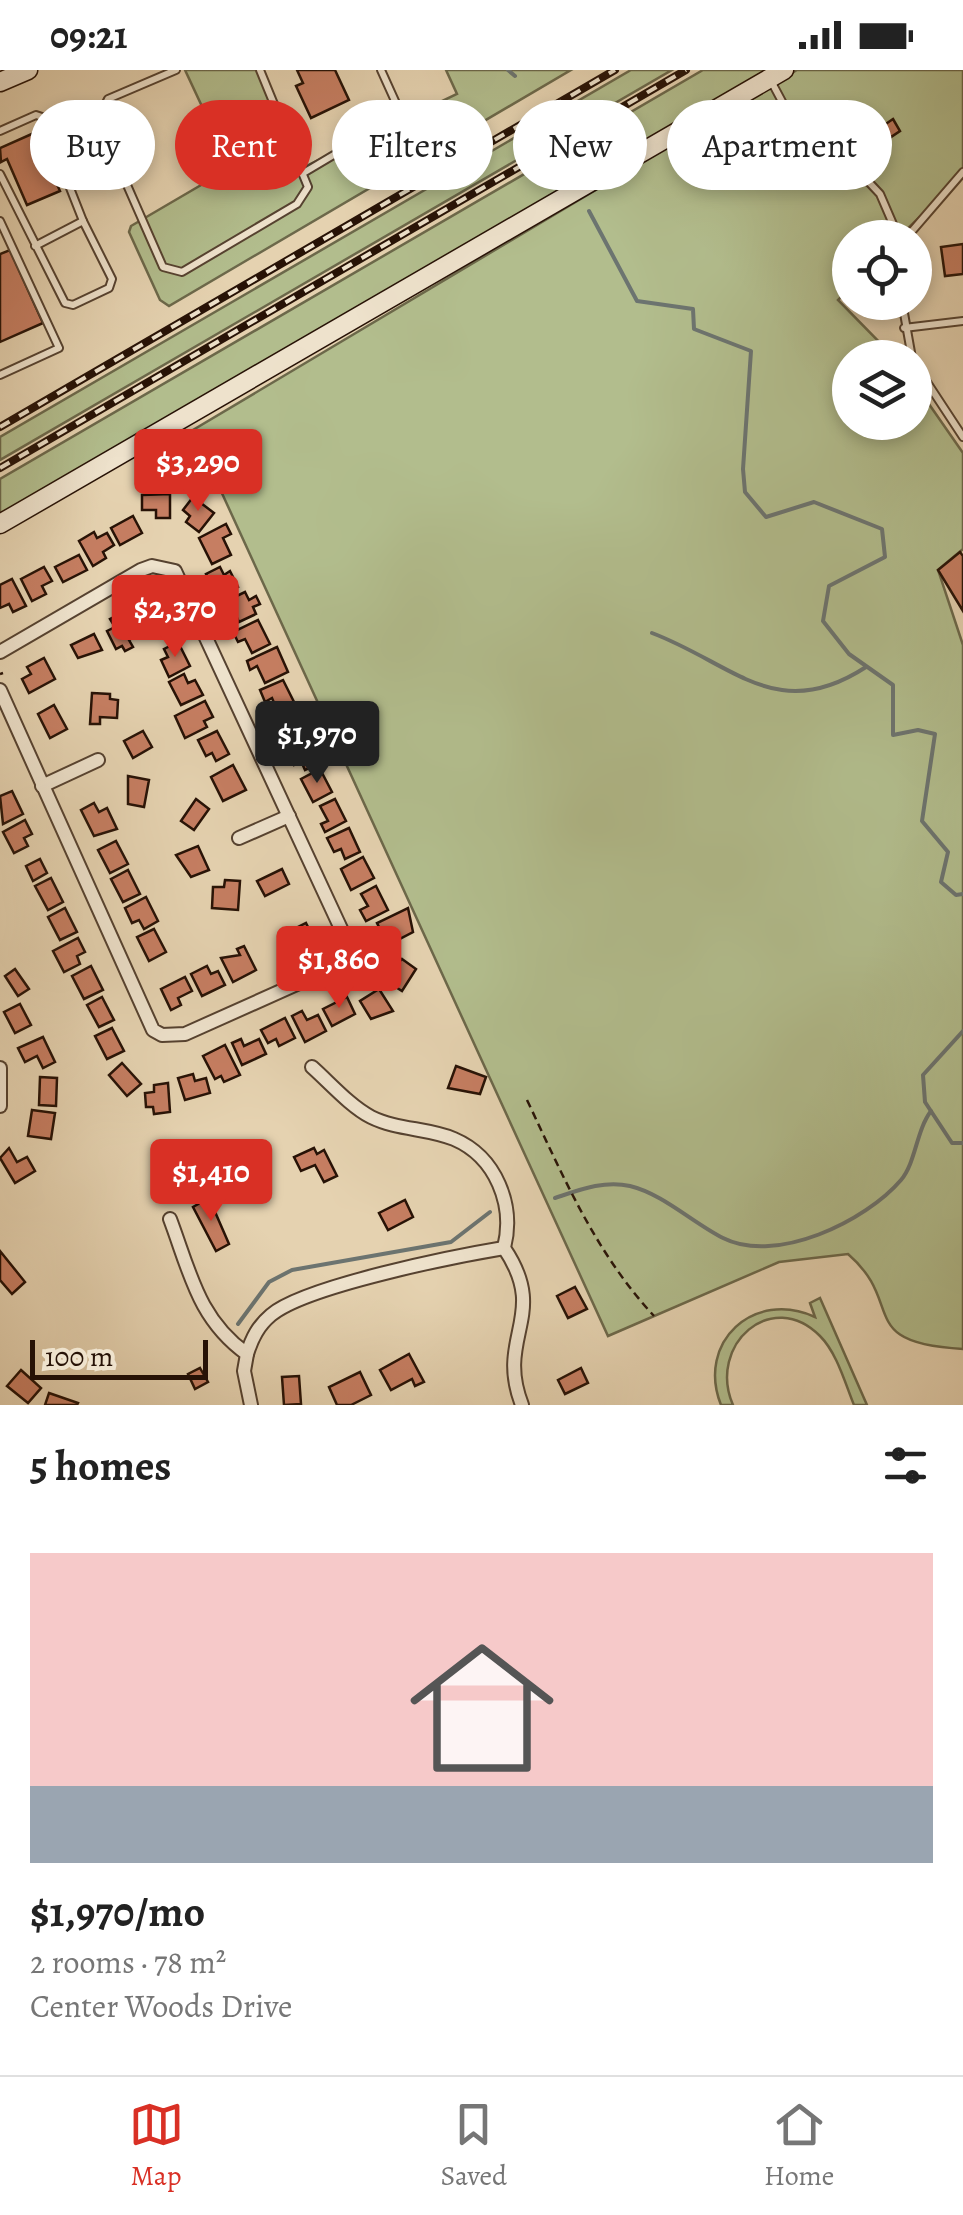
<!DOCTYPE html>
<meta charset="utf-8">
<style>
body{margin:0;font-family:Alegreya,serif;background:#f2f2f2;color:#222;height:100vh;display:flex;flex-direction:column;font-size:38px;white-space:nowrap}
*{box-sizing:border-box;margin:0}
p{font-size:32px;color:#767676}
.icon{flex:none;width:55px;height:55px;fill:none;stroke:currentColor;stroke-width:2;stroke-linecap:round;stroke-linejoin:round}
.map{position:relative;height:1335px;overflow:hidden}
.side{display:flex;flex-direction:column;background:#fff;flex:1}
.side>*{flex:none}
.banner{position:absolute;left:30px;top:30px;width:905px;height:90px;display:flex;gap:20px}
.buttons{position:absolute;left:832px;top:150px;display:grid;gap:20px}
.buttons a{display:grid;place-items:center;width:100px;height:100px;border-radius:50%;background:#fff;box-shadow:0 5px 15px #0003;font-size:50px}
.scale{position:absolute;left:30px;bottom:25px;width:178px;box-sizing:border-box;padding-left:10px;border:5px solid #271206;border-top:0;font-size:28px;line-height:35px;white-space:nowrap;color:#271206;-webkit-text-stroke:8px #eee2cc;paint-order:stroke}
.price{position:absolute;translate:-50% -85px;padding:0 22px;border-radius:10px;background:#d93025;color:#fff;font-size:32px;line-height:65px;filter:drop-shadow(0 2px 5px #0008)}
.price::after{content:'';position:absolute;left:50%;top:60px;width:30px;height:22px;margin-left:-15px;background:inherit;clip-path:polygon(0 0,100% 0,50% 100%)}
.price.on{background:#222;color:#fff}
ul{padding:0;list-style:none}
li{display:grid;align-content:center;gap:20px;height:530px;padding:0 30px}
li span{display:grid;place-items:center;height:310px;border-radius:0px;color:#555}
li>.icon{margin-inline-start:auto}
span .icon{width:180px;height:180px;fill:#fffc;stroke-width:1}
li b{font-size:42px}
h2{display:flex;justify-content:space-between;align-items:center;height:120px;padding:0 30px;font-size:42px}
.pill{padding:0 35px;border-radius:45px;background:#fff;box-shadow:0 5px 15px #0003;font-size:35px;line-height:90px}
.pill.on{background:#d93025;color:#fff}
.status{display:flex;justify-content:space-between;align-items:center;height:70px;padding:0 50px;background:#fff;direction:ltr}
.status svg{height:28px;fill:currentColor}
.tabs{display:flex;justify-content:space-around;align-items:center;height:140px;border-top:2px solid #e0e0e0;background:#fff;font-size:28px;color:#767676}
.tabs a{display:grid;justify-items:center;gap:5px}
.tabs .on{color:#d93025}
.map>svg:first-child{display:block}
</style>
<div class="status"><b>09:21</b><svg viewBox="0 0 49 12"><path d="M0 12V9h3v3zM5 12V6h3v6zM10 12V3h3v9zM15 12V0h3v12zM26 1h20v11H26zM47 4h2v5h-2z"/></svg></div>
<div class="map">
<svg width="963" height="1335" viewBox="0 0 963 1335">
<rect width="100%" height="100%" fill="#e5d2b0"/>
<filter id="stains"><feTurbulence type="fractalNoise" baseFrequency=".002" numOctaves="4"/><feColorMatrix values="0 0 0 0 .2 0 0 0 0 .09 0 0 0 0 .02 0 0 0 .5 -.17"/></filter>
<radialGradient id="worn" r=".72"><stop offset=".6" stop-color="#630" stop-opacity="0"/><stop offset="1" stop-color="#630" stop-opacity=".3"/></radialGradient>
<g fill="#b2bd8d" stroke="#6c684a" stroke-width="2.5">
<polygon points="185,0 262,0 294,102 457,24 446,0 571,0 169,236 160,230 129,162 131,156 225,101 227,90"/>
<polygon points="631,0 672,0 0,390 0,367"/>
<polygon points="703,0 767,0 0,445 0,409"/>
<path d="M797,0H963V105L899,167L850,168V218L838,230L894,287L850,288V352H915V314L963,383V479L938,500L963,575V1279C854,1273 906,1234 848,1184L779,1192L608,1266L193,360Z"/>
<path d="M820,1228L867,1335H854C845,1313 837,1283 820,1266C772,1217 707,1275 733,1335H721C696,1272 754,1219 815,1247L810,1233Z"/>
</g>
<g fill="none" stroke-linecap="round" stroke-linejoin="round">
<g stroke="#6c7470" stroke-width="4">
<polyline points="508,0 515,6"/>
<polyline points="589,141 637,231 693,239 694,259 751,281 743,399 745,422 766,447 814,432 882,459 885,487 829,516 823,551 849,584 893,615 893,665 918,660 935,664 922,751 948,782 941,812 956,825 963,824"/>
<path d="M652,563C734,594 777,655 866,597"/>
<polyline points="963,961 923,1005 925,1032 952,1073 963,1073"/>
<path d="M555,1128C579,1120 604,1110 630,1116C663,1124 693,1153 723,1168C776,1195 866,1151 901,1110C916,1092 916,1061 931,1041"/>
<polyline points="238,1254 269,1212 292,1200 451,1172 490,1142"/>
</g>
</g>
<g fill="#c67e62" stroke="#271206" stroke-width="2.5">
<polygon points="297,0 335,0 349,30 311,48 296,16 303,13"/>
<polygon points="893,49 900,61 882,73 874,62"/>
<polygon points="34,63 60,121 27,135 7,89 1,92 0,78"/>
<polygon points="963,174 963,204 945,206 941,177"/>
<polygon points="10,180 43,253 0,272 0,184"/>
<polygon points="170,424 170,448 156,448 156,440 142,440 142,425"/>
<polygon points="193,427 214,443 199,462 186,452 190,446 183,440"/>
<polygon points="133,446 142,463 120,475 111,458"/>
<polygon points="226,454 231,464 223,468 231,485 212,494 199,468"/>
<polygon points="94,462 97,468 107,463 114,475 103,482 106,488 93,496 79,471"/>
<polygon points="960,482 963,486 963,541 938,500"/>
<polygon points="79,485 87,500 63,512 55,497"/>
<polygon points="44,497 52,511 42,516 46,524 32,531 21,509"/>
<polygon points="220,497 224,505 230,501 238,517 219,527 206,504"/>
<polygon points="12,509 26,536 13,542 9,534 0,538 0,515"/>
<polygon points="245,522 249,530 256,526 260,534 253,537 256,544 239,552 235,543 227,547 220,534"/>
<polygon points="157,524 168,545 142,558 134,543 142,539 139,533"/>
<polygon points="124,542 137,566 129,570 133,577 125,581 122,576 116,579 107,561 115,557 110,549"/>
<polygon points="258,550 270,574 252,583 245,569 238,572 233,562"/>
<polygon points="94,564 102,580 78,588 71,575"/>
<polygon points="178,572 190,596 169,607 161,590 168,587 164,579"/>
<polygon points="277,577 288,602 265,613 257,596 250,600 247,591"/>
<polygon points="44,588 55,609 29,623 22,609 31,604 27,597"/>
<polygon points="184,604 188,613 195,610 203,625 181,635 169,612"/>
<polygon points="283,610 295,634 278,642 272,628 265,632 260,620"/>
<polygon points="92,623 110,624 110,629 118,630 117,648 100,647 100,654 90,654"/>
<polygon points="205,631 213,647 204,651 207,657 185,668 175,646"/>
<polygon points="54,635 67,659 50,668 38,644"/>
<polygon points="291,643 302,665 286,673 275,651"/>
<polygon points="143,661 152,677 133,688 124,671"/>
<polygon points="217,661 229,684 216,691 212,683 206,686 198,670"/>
<polygon points="308,670 320,693 305,700 301,691 294,695 287,681"/>
<polygon points="233,695 246,720 223,731 211,707"/>
<polygon points="320,699 332,722 313,732 301,709"/>
<polygon points="128,706 149,710 144,737 128,734"/>
<polygon points="12,721 23,744 3,754 0,726"/>
<polygon points="196,729 209,739 194,760 181,751"/>
<polygon points="335,729 346,751 325,762 321,754 328,751 320,736"/>
<polygon points="94,733 99,742 107,738 117,759 94,766 81,740"/>
<polygon points="25,750 32,764 24,768 28,776 14,783 3,762"/>
<polygon points="349,758 360,782 345,789 341,779 334,782 327,768"/>
<polygon points="116,771 128,794 110,803 98,780"/>
<polygon points="198,776 209,800 191,807 176,785"/>
<polygon points="363,787 374,808 351,820 341,799"/>
<polygon points="40,789 47,803 33,811 26,796"/>
<polygon points="282,799 289,814 265,826 257,811"/>
<polygon points="128,800 140,824 123,832 111,809"/>
<polygon points="51,808 63,832 48,840 35,816"/>
<polygon points="225,810 240,811 238,840 212,838 213,817 224,817"/>
<polygon points="376,816 388,840 366,851 360,840 368,836 361,824"/>
<polygon points="146,827 158,851 144,859 139,850 132,853 125,838"/>
<polygon points="65,838 77,862 60,870 48,847"/>
<polygon points="408,838 413,862 388,875 377,853"/>
<polygon points="306,853 313,867 302,873 306,879 293,886 282,865"/>
<polygon points="154,859 166,882 149,891 137,867"/>
<polygon points="78,868 85,882 77,886 80,894 64,902 53,881"/>
<polygon points="244,876 256,900 233,912 221,888 240,885 237,879"/>
<polygon points="402,889 416,899 402,921 383,909"/>
<polygon points="91,896 103,920 84,929 72,906"/>
<polygon points="207,896 211,904 218,901 225,915 202,926 191,904"/>
<polygon points="15,899 29,919 18,926 5,906"/>
<polygon points="185,907 192,921 178,928 181,935 171,940 161,919"/>
<polygon points="379,919 393,941 371,949 360,931"/>
<polygon points="102,927 114,950 99,957 87,935"/>
<polygon points="347,927 355,944 332,956 323,939"/>
<polygon points="20,934 31,955 15,963 4,942"/>
<polygon points="302,941 307,950 318,945 326,961 305,972 292,946"/>
<polygon points="285,948 295,968 279,976 276,969 268,973 261,960"/>
<polygon points="112,958 124,981 107,989 95,966"/>
<polygon points="43,967 55,992 43,998 37,986 25,992 18,978"/>
<polygon points="241,969 244,976 259,969 266,984 242,995 232,973"/>
<polygon points="225,975 240,1005 224,1012 221,1006 215,1009 203,986"/>
<polygon points="122,993 141,1014 127,1026 109,1005"/>
<polygon points="456,996 486,1007 480,1024 448,1018"/>
<polygon points="193,1004 195,1011 206,1008 210,1023 185,1030 178,1008"/>
<polygon points="40,1007 57,1008 56,1036 39,1035"/>
<polygon points="168,1013 170,1042 154,1044 153,1037 146,1037 145,1023 154,1022 154,1015"/>
<polygon points="32,1040 55,1043 51,1069 28,1066"/>
<polygon points="9,1078 17,1092 27,1087 35,1101 15,1113 0,1088"/>
<polygon points="314,1078 317,1084 324,1080 337,1106 324,1112 315,1095 301,1101 294,1087"/>
<polygon points="252,1098 260,1112 243,1120 236,1106"/>
<polygon points="209,1128 229,1174 216,1181 193,1137"/>
<polygon points="405,1130 413,1147 388,1160 379,1143"/>
<polygon points="0,1181 25,1212 12,1224 0,1210"/>
<polygon points="575,1217 587,1239 568,1248 557,1226"/>
<polygon points="409,1284 424,1312 415,1316 412,1309 391,1320 380,1300"/>
<polygon points="200,1298 208,1312 195,1319 188,1304"/>
<polygon points="581,1298 588,1313 565,1324 558,1310"/>
<polygon points="21,1300 41,1318 28,1333 7,1316"/>
<polygon points="360,1302 371,1325 351,1335 337,1335 329,1317"/>
<polygon points="299,1306 301,1334 284,1335 282,1307"/>
<polygon points="49,1323 78,1333 77,1335 45,1335"/>
</g>
<g fill="none" stroke-linecap="round" stroke-linejoin="round">
<g stroke="#564230" stroke-width="10">
<g id="service">
<polyline points="176,0 108,29 98,49 163,197 182,202 297,134 308,117 260,0"/>
<polyline points="770,9 786,39 814,68 849,91 880,124 899,168"/>
<polyline points="0,61 36,45 42,47 83,151"/>
<polyline points="305,102 396,48 400,42 381,0"/>
<polyline points="0,104 65,233 73,235 109,218 112,209 83,151 35,176"/>
<polyline points="0,151 59,278 0,305"/>
<polyline points="899,168 913,160 963,102"/>
<polyline points="902,232 912,288"/>
<polyline points="904,258 963,251"/>
<polyline points="915,294 963,367"/>
</g>
</g>
<g stroke="#564230" stroke-width="16">
<g id="minor">
<polyline points="0,582 141,500 152,496 175,501 343,863 346,884 328,900 185,964 162,965 153,960 0,620"/>
<polyline points="42,716 98,690"/>
<polyline points="239,768 289,746"/>
<path d="M312,997C330,1013 350,1036 371,1047C397,1060 428,1058 454,1069C496,1087 515,1135 504,1178C550,1246 495,1266 522,1335"/>
<polyline points="0,998 0,1036"/>
<path d="M170,1149C190,1202 198,1249 247,1284L244,1301L251,1335"/>
<path d="M247,1284C252,1268 258,1256 271,1245C305,1216 456,1186 504,1178"/>
</g>
</g>
<g stroke="#271206" stroke-width="21">
<g id="secondary">
<polyline points="0,12 28,0"/>
<polyline points="0,454 784,0"/>
</g>
</g>
<g stroke="#271206" stroke-width="2.5" stroke-dasharray="8 5" stroke-linecap="butt">
<polyline points="0,604 3,603"/>
<path d="M527,1030C564,1108 595,1182 654,1246"/>
</g>
<use href="#service" stroke="#eee2cc" stroke-width="6"/>
<use href="#minor" stroke="#eee2cc" stroke-width="12"/>
<use href="#secondary" stroke="#eee2cc" stroke-width="18"/>
<g stroke="#271206" stroke-width="8">
<g id="rail">
<polyline points="0,357 615,0"/>
<polyline points="0,398 686,0"/>
</g>
</g>
<use href="#rail" stroke="#eee2cc" stroke-width="4" stroke-dasharray="11" stroke-linecap="butt"/>
</g>
<rect width="100%" height="100%" filter="url(#stains)"/>
<rect width="100%" height="100%" fill="url(#worn)"/>
</svg>
<div class="buttons">
<a><svg class="icon" aria-label="locate" viewBox="0 0 24 24"><circle cx="12" cy="12" r="6"/><path d="M12 2v4M12 18v4M2 12h4M18 12h4"/></svg></a>
<a><svg class="icon" aria-label="layers" viewBox="0 0 24 24"><path d="M12 4l9 5-9 5-9-5zM3 14l9 5 9-5"/></svg></a>
</div>
<div class="scale">100 m</div>
<b class="price" style="left:198px;top:444px">$3,290</b>
<b class="price" style="left:175px;top:590px">$2,370</b>
<b class="price on" style="left:317px;top:716px">$1,970</b>
<b class="price" style="left:339px;top:941px">$1,860</b>
<b class="price" style="left:211px;top:1154px">$1,410</b>
<div class="banner">
<a class="pill">Buy</a>
<a class="pill on">Rent</a>
<a class="pill">Filters</a>
<a class="pill">New</a>
<a class="pill">Apartment</a>
</div>
</div>
<section class="side">
<h2>5 homes<svg class="icon" aria-label="filters" viewBox="0 0 24 24"><path d="M4 7h16M4 17h16"/><circle cx="9" cy="7" r="2"/><circle cx="15" cy="17" r="2"/></svg></h2>
<ul>
<li><span style="background:linear-gradient(#f6c9c9 75%,#9aa5b1 0)"><svg class="icon" aria-label="home" viewBox="0 0 24 24"><path d="M3 11l9-7 9 7M6 9v11h12V9"/></svg></span><div><b>$1,970/mo</b><p>2 rooms · 78 m²</p><p>Center Woods Drive</p></div></li>
</ul>
</section>
<nav class="tabs">
<a class="on"><svg class="icon" aria-label="map" viewBox="0 0 24 24"><path d="M3 6l6-2 6 2 6-2v14l-6 2-6-2-6 2zM9 4v14M15 6v14"/></svg>Map</a>
<a><svg class="icon" aria-label="saved" viewBox="0 0 24 24"><path d="M7 4h10v16l-5-4-5 4z"/></svg>Saved</a>
<a><svg class="icon" aria-label="home" viewBox="0 0 24 24"><path d="M3 11l9-7 9 7M6 9v11h12V9"/></svg>Home</a>
</nav>
